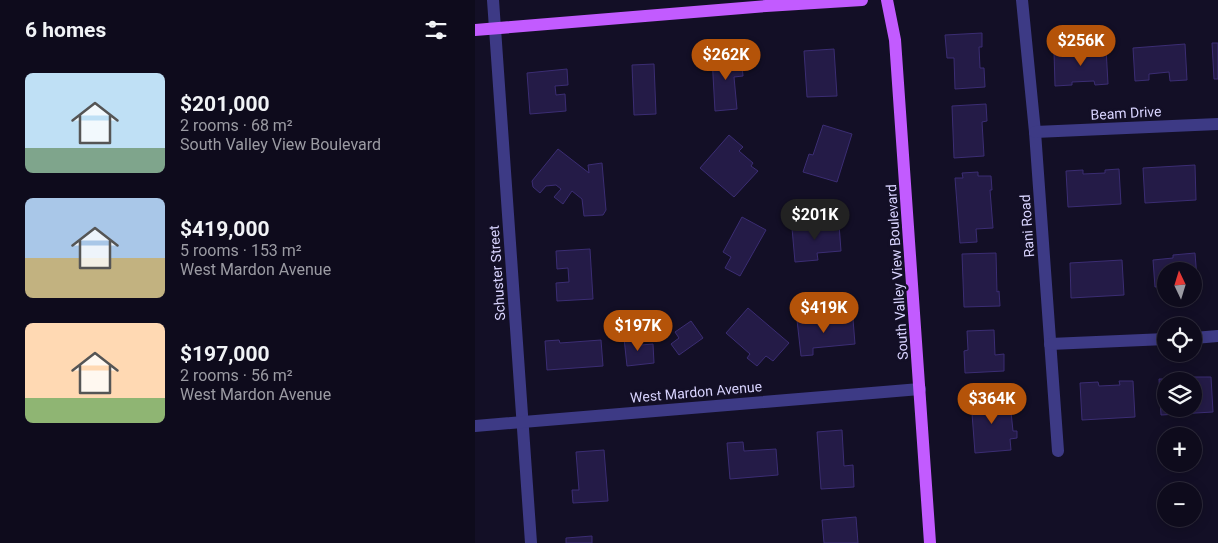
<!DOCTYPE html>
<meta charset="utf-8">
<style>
body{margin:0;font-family:Roboto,sans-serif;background:#171425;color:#f1f3f6;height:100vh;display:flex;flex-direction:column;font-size:19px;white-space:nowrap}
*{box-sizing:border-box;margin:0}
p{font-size:16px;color:#9b9ba3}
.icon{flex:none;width:28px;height:28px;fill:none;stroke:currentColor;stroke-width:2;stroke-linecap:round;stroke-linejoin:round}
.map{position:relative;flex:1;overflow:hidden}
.drawer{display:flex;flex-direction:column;background:#0e0b1c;width:475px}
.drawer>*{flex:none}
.needle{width:32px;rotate:356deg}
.controls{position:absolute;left:682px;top:262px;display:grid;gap:10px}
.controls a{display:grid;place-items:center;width:45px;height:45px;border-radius:50%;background:#0e0b1c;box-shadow:0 2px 12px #0003,0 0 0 1px #2e2b3b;font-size:25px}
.price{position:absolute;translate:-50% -42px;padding:0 11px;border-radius:18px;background:#b45309;color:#fff;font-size:16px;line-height:32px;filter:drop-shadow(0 1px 2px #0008)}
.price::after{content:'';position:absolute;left:50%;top:30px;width:15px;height:11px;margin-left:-8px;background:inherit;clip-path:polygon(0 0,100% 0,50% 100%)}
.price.selected{background:#222;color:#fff}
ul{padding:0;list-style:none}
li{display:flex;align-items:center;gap:15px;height:125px;padding:0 25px}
li span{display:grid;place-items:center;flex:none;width:140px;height:100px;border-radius:8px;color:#555}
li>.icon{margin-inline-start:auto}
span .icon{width:60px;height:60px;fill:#fffc;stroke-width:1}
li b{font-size:21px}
h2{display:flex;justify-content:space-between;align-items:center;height:60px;padding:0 25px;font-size:21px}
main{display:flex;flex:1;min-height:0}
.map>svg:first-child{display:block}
</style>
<main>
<section class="drawer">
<h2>6 homes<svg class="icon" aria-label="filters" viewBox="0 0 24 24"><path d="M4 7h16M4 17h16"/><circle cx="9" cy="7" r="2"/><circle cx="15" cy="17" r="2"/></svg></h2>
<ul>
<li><span style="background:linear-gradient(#bfe0f5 75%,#7fa58c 0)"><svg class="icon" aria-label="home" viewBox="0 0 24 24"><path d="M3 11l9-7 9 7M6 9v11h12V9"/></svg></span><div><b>$201,000</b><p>2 rooms · 68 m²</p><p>South Valley View Boulevard</p></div></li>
<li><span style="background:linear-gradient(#a9c7e8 60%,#c2b280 0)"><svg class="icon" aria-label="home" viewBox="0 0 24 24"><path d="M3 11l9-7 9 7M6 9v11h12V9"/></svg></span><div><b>$419,000</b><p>5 rooms · 153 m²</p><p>West Mardon Avenue</p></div></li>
<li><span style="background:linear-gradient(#ffd9b3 75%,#8fb573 0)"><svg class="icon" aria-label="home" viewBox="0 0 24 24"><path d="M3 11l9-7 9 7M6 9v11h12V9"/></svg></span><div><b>$197,000</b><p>2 rooms · 56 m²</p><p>West Mardon Avenue</p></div></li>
</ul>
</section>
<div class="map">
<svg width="743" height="543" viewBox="0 0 743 543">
<rect width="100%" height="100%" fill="#130f26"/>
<g fill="#241b47" stroke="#3b2d73">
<polygon points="507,33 507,47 504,47 505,68 509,68 510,87 480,89 479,58 472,58 470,35"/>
<polygon points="737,43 743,43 743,79 739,79"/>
<polygon points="710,44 712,80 695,81 694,72 674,74 674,80 660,81 658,48"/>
<polygon points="631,48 633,84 620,85 619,81 597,82 597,85 580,86 579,51"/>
<polygon points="359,49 362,96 332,97 329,51"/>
<polygon points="266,55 268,76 259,77 262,109 240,111 237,57"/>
<polygon points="179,64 181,114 159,115 157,65"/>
<polygon points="92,69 93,85 80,86 81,95 90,94 91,111 55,114 52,73"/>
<polygon points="511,104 512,121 507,122 509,156 479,158 477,106"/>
<polygon points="348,125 377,134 362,182 328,172 334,154 338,155"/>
<polygon points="254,135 268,147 264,151 278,163 276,166 283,171 259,197 225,168"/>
<polygon points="83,149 114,173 113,165 127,163 131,210 128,215 109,216 107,199 97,191 88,204 79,197 86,189 81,185 71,186 65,193 58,187 57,181"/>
<polygon points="720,165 721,200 670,203 668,168"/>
<polygon points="644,169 646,204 593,207 591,171 608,170 608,174 630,173 630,170"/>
<polygon points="503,172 503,176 516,176 517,190 515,190 518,228 501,229 502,242 485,243 480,178 488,178 487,173"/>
<polygon points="358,212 358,222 338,222 337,213"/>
<polygon points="267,217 291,230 265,276 250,268 256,257 248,252"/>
<polygon points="364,224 366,251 342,253 343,260 320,262 317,228"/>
<polygon points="115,249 118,299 82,301 81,283 94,282 93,268 82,269 81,251"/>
<polygon points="521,253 522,292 524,291 525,306 489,307 487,254"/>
<polygon points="720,253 723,292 719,292 719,271 691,271 691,286 680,287 678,260 698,258 698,255"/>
<polygon points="647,260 649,295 596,298 595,263"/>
<polygon points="273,308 314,343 298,361 291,356 282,366 272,358 275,354 251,333"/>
<polygon points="365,316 365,321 378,319 380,344 338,348 338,355 326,356 322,320"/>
<polygon points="216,321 228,338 204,355 196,344 204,338 200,332"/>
<polygon points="519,330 520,355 529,354 529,371 490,373 489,351 493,350 492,331"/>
<polygon points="165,336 166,345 178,344 179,363 152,366 149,338"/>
<polygon points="84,340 85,343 126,340 128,366 72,370 70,341"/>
<polygon points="718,377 736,377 738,412 686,415 684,379 697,379 697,381 691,381 691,409 719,409"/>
<polygon points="644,381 658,381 660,417 607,420 605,383 623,382 624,386 645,385"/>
<polygon points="532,398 533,413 536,412 538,431 542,431 542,438 535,439 536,450 500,453 496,400"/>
<polygon points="367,430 369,466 378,465 379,487 346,489 342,432"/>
<polygon points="268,442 269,451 301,449 303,475 255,479 252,443"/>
<polygon points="129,450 133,501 98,503 97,490 104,490 101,452"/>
<polygon points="381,517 383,543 349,543 347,520"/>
<polygon points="117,536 117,543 91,543 91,538"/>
</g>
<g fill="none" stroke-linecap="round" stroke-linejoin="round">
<g stroke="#3d3a85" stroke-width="12">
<polyline points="18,0 56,543"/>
<polyline points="547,0 560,132 583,451"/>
<polyline points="560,132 743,124"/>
<polyline points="719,338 743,336"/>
<polyline points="575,344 691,339"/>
<polyline points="0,426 445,389"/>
</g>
<g stroke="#c25bff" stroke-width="12">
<polyline points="412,0 420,40 455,543"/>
<polyline points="0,30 291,6 387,0"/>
</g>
</g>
<g text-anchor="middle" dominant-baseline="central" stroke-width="5" stroke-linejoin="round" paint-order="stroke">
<g font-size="14" fill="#d9d4ff" stroke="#130f26">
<text transform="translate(651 113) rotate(-3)">Beam Drive</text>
<text transform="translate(552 226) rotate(-94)">Rani Road</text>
<text transform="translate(422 272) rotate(-94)">South Valley View Boulevard</text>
<text transform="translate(22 273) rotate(-94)">Schuster Street</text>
<text transform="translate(221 392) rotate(-5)">West Mardon Avenue</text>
</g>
</g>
</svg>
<div class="controls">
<a><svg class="needle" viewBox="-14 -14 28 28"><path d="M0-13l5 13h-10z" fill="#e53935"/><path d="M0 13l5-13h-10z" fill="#9b9ba3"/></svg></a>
<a><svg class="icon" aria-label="locate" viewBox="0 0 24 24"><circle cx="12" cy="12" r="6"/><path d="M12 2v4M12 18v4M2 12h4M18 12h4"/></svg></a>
<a><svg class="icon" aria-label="layers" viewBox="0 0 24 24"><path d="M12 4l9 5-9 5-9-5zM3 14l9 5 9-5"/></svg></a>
<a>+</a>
<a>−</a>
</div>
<b class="price" style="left:606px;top:67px">$256K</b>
<b class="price" style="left:251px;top:81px">$262K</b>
<b class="price selected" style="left:340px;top:241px">$201K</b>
<b class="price" style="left:349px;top:334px">$419K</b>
<b class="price" style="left:163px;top:352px">$197K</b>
<b class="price" style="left:517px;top:425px">$364K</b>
</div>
</main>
